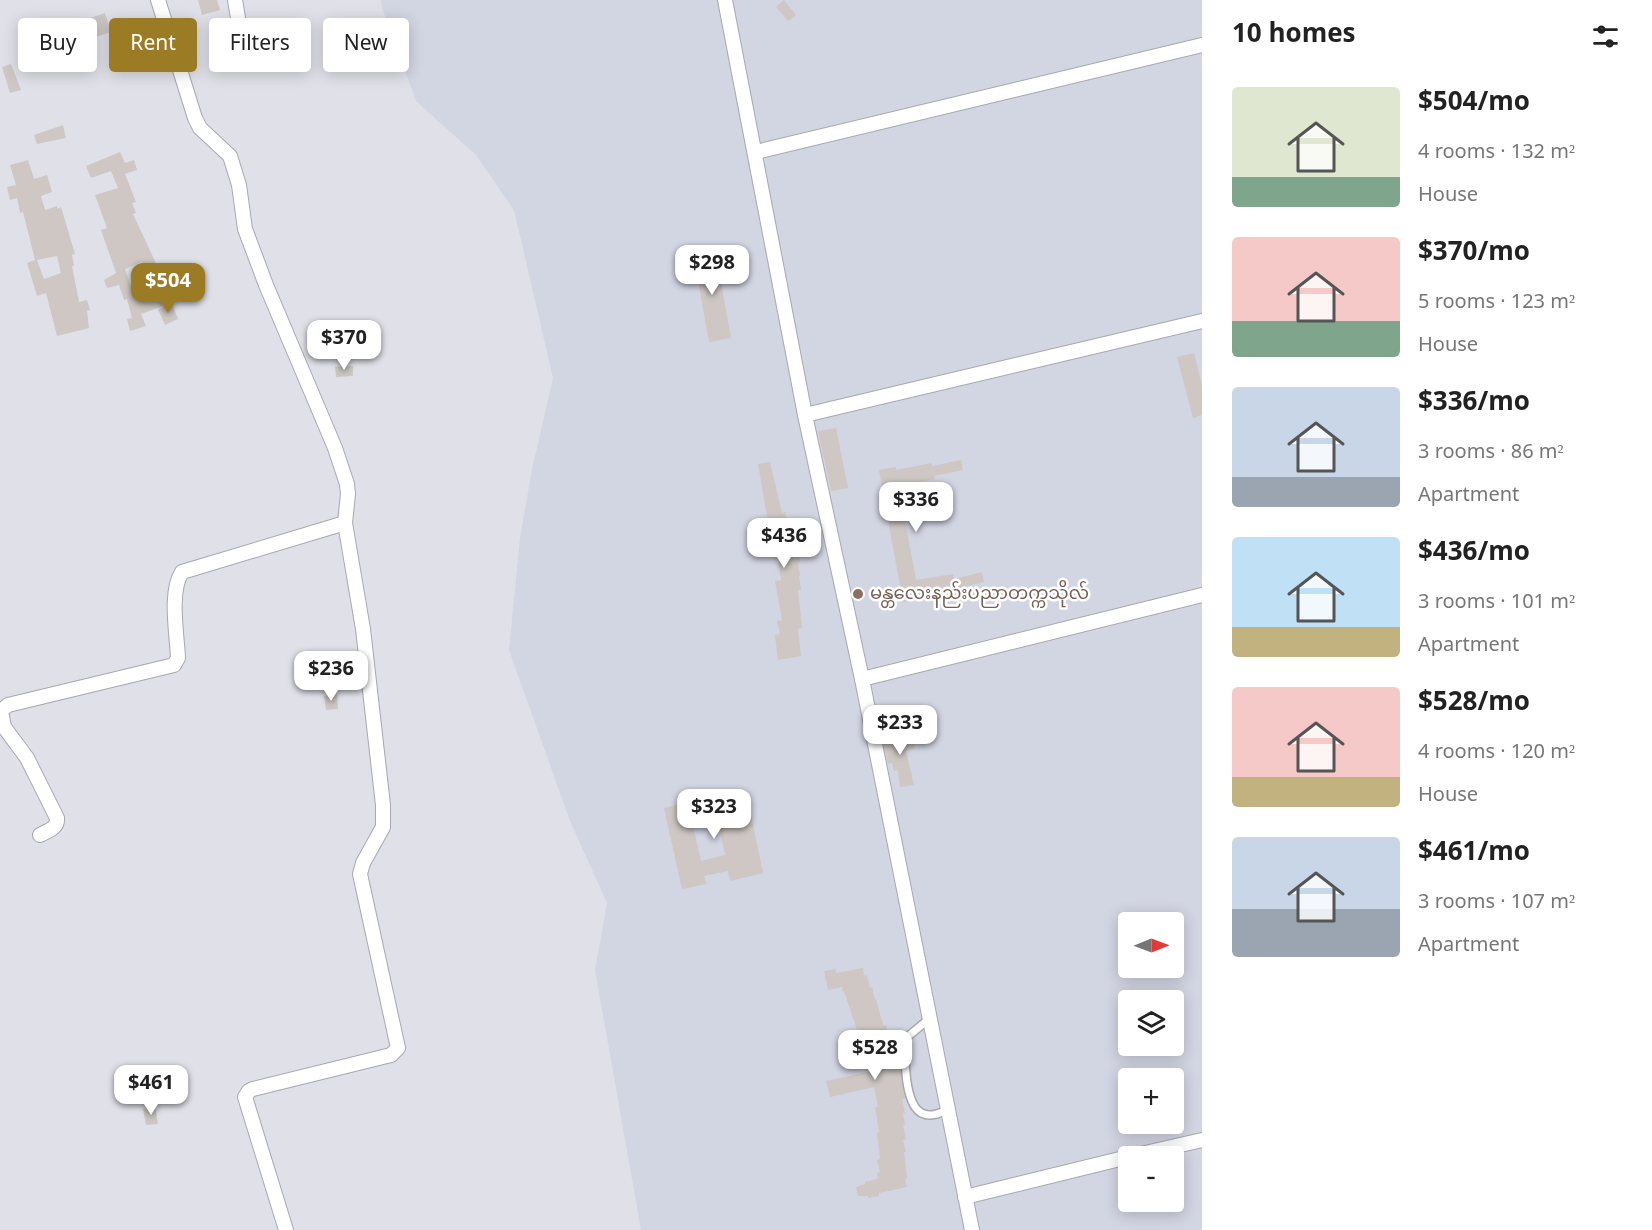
<!DOCTYPE html>
<meta charset="utf-8">
<style>
body{margin:0;font-family:Georgia,"Noto Sans Myanmar",serif;background:#f6f6f6;color:#222;height:100vh;display:flex;flex-direction:column;font-size:22px;white-space:nowrap}
*{box-sizing:border-box;margin:0}
p{font-size:20px;color:#767676}
.icon{flex:none;width:33px;height:33px;fill:none;stroke:currentColor;stroke-width:2;stroke-linecap:round;stroke-linejoin:round}
.map{position:relative;flex:1;overflow:hidden}
.side{display:flex;flex-direction:column;background:#fff;width:450px}
.side>*{flex:none}
.banner{position:absolute;left:18px;top:18px;width:570px;height:54px;display:flex;gap:12px}
.needle{width:39px;rotate:89deg}
.fabs{position:absolute;left:1118px;top:912px;display:grid;gap:12px}
.fabs a{display:grid;place-items:center;width:66px;height:66px;border-radius:6px;background:#fff;box-shadow:0 3px 15px #0003;font-size:30px}
.price{position:absolute;translate:-50% -51px;padding:0 14px;border-radius:12px;background:#fff;color:#222;font-size:20px;line-height:39px;filter:drop-shadow(0 2px 3px #0008)}
.price::after{content:'';position:absolute;left:50%;top:36px;width:18px;height:14px;margin-left:-9px;background:inherit;clip-path:polygon(0 0,100% 0,50% 100%)}
.price.selected{background:#9c7b25;color:#fff}
ul{padding:0;list-style:none}
li{display:flex;align-items:center;gap:18px;height:150px;padding:0 30px}
li span{display:grid;place-items:center;flex:none;width:168px;height:120px;border-radius:6px;color:#555}
li>.icon{margin-inline-start:auto}
span .icon{width:72px;height:72px;fill:#fffc;stroke-width:1}
li b{font-size:26px}
h2{display:flex;justify-content:space-between;align-items:center;height:72px;padding:0 30px;font-size:26px}
.chip{padding:0 21px;border-radius:6px;background:#fff;box-shadow:0 3px 15px #0003;font-size:21px;line-height:54px}
.chip.selected{background:#9c7b25;color:#fff}
main{display:flex;flex:1;min-height:0}
.map>svg:first-child{display:block}
</style>
<main>
<div class="map">
<svg width="1202" height="1230" viewBox="0 0 1202 1230">
<rect width="100%" height="100%" fill="#e0e1e8"/>
<path fill="#d2d5e2" fill-rule="evenodd" d="M381,0H1202V1230H641L595,970L607,903L570,821L509,650L520,538L532,469L553,378L514,210L476,155L416,101L382,8ZM1128,922H1173V968H1128ZM1128,1000H1173V1046H1128ZM1128,1078H1173V1124H1128ZM1128,1156H1173V1202H1128Z"/>
<g fill="#cec7c4" fill-rule="evenodd">
<polygon points="198,0 217,0 220,10 202,15"/>
<polygon points="784,0 796,15 788,21 776,7"/>
<polygon points="105,13 111,32 93,38 87,19"/>
<polygon points="88,31 91,41 85,43 87,51 66,56 61,38"/>
<polygon points="11,64 21,90 10,93 2,67"/>
<polygon points="63,125 66,138 37,144 34,135"/>
<polygon points="120,152 125,163 134,160 137,170 125,174 136,202 132,203 136,213 133,214 160,272 147,276 142,262 125,269 132,290 155,282 163,306 141,314 146,326 130,331 127,319 132,318 127,299 124,300 119,285 107,288 104,280 116,273 101,230 107,228 95,195 118,188 111,171 91,178 86,166"/>
<path d="M28,160L34,179L47,175L52,192L41,196L45,210L57,206V209L61,207L75,254L72,255L74,266H72L79,302L87,300L90,310L87,311L89,328L57,336L46,293L37,296L27,263L35,260L23,212L20,213L17,198L10,200L7,187L16,185L10,165ZM57,256L61,273L44,279L37,260Z"/>
<polygon points="715,249 731,338 709,342 693,253"/>
<polygon points="172,304 178,319 165,325 158,309"/>
<polygon points="1194,353 1202,385 1202,415 1193,418 1177,357"/>
<polygon points="353,366 353,376 336,377 335,367"/>
<polygon points="836,428 848,488 831,491 818,431"/>
<polygon points="961,460 963,470 934,476 935,479 899,486 916,580 953,574 954,579 982,572 984,582 956,589 956,591 903,602 879,470 896,467 896,470 932,463 932,466"/>
<polygon points="770,462 782,513 785,512 788,526 791,525 793,537 796,537 800,562 798,563 800,575 799,576 801,590 798,590 802,628 798,629 801,656 778,660 775,635 780,634 777,621 782,620 775,581 781,580 775,539 771,540 758,464"/>
<polygon points="337,694 338,709 326,710 324,696"/>
<polygon points="890,733 890,738 912,733 915,749 906,751 914,785 900,787 898,770 894,771 892,763 888,764 882,735"/>
<path d="M746,791L763,873L730,881L728,871L704,876L706,884L682,889L664,808L688,802L689,809L714,803L713,798ZM718,821L725,855L701,861L693,826Z"/>
<polygon points="863,968 864,976 867,975 870,988 872,987 875,1000 876,999 883,1025 886,1025 889,1038 891,1037 893,1049 895,1049 898,1061 900,1062 905,1099 902,1099 905,1113 903,1113 905,1125 903,1125 906,1139 903,1140 906,1152 904,1152 907,1178 905,1179 907,1187 879,1193 879,1196 868,1198 868,1196 858,1196 856,1187 865,1184 865,1182 878,1179 877,1173 880,1172 877,1160 880,1159 877,1133 879,1132 875,1107 878,1107 874,1087 830,1097 826,1081 872,1071 868,1053 866,1053 860,1029 857,1030 844,991 843,992 842,987 828,990 824,971 836,969 836,973"/>
<polygon points="155,1107 158,1124 146,1125 143,1109"/>
</g>
<g fill="none" stroke-linecap="round" stroke-linejoin="round">
<g stroke="#a6a8ae" stroke-width="10">
<path id="service" d="M929,1019L906,1038C904,1056 904,1108 924,1114C932,1117 940,1113 947,1110"/>
</g>
<g stroke="#a6a8ae" stroke-width="16">
<g id="minor">
<polyline points="158,0 195,118 200,128 230,156 239,185 245,229 266,285 335,448 347,484 348,494 345,523 363,629 383,805 383,827 363,863 360,874 398,1048 391,1055 253,1089 249,1091 245,1097 286,1230"/>
<polyline points="235,0 238,18"/>
<polyline points="725,0 805,415 862,679 972,1230"/>
<polyline points="756,152 1202,45"/>
<polyline points="805,415 1202,321"/>
<polyline points="862,679 1202,595"/>
<path d="M40,835C49,830 58,828 57,818L27,758L4,727L1,711L8,705L174,665L178,658C177,634 169,592 182,572L345,523"/>
<polyline points="1132,1156 1202,1140"/>
<polyline points="965,1197 1128,1157"/>
</g>
</g>
<use href="#service" stroke="#fff" stroke-width="7"/>
<use href="#minor" stroke="#fff" stroke-width="14"/>
</g>
<circle fill="#8d6e63" stroke="#fff" stroke-width="2" cx="858" cy="594" r="6"/>
<g text-anchor="middle" dominant-baseline="central" stroke-width="5" stroke-linejoin="round" paint-order="stroke">
<g font-size="18" fill="#785e54" stroke="#fff" text-anchor="start">
<text x="870" y="594">မန္တလေးနည်းပညာတက္ကသိုလ်</text>
</g>
</g>
</svg>
<div class="fabs">
<a><svg class="needle" viewBox="-14 -14 28 28"><path d="M0-13l5 13h-10z" fill="#e53935"/><path d="M0 13l5-13h-10z" fill="#767676"/></svg></a>
<a><svg class="icon" aria-label="layers" viewBox="0 0 24 24"><path d="M12 4l9 5-9 5-9-5zM3 14l9 5 9-5"/></svg></a>
<a>+</a>
<a>−</a>
</div>
<b class="price" style="left:712px;top:296px">$298</b>
<b class="price selected" style="left:168px;top:314px">$504</b>
<b class="price" style="left:344px;top:371px">$370</b>
<b class="price" style="left:916px;top:533px">$336</b>
<b class="price" style="left:784px;top:569px">$436</b>
<b class="price" style="left:331px;top:702px">$236</b>
<b class="price" style="left:900px;top:756px">$233</b>
<b class="price" style="left:714px;top:840px">$323</b>
<b class="price" style="left:875px;top:1081px">$528</b>
<b class="price" style="left:151px;top:1116px">$461</b>
<div class="banner">
<a class="chip">Buy</a>
<a class="chip selected">Rent</a>
<a class="chip">Filters</a>
<a class="chip">New</a>
</div>
</div>
<section class="side">
<h2>10 homes<svg class="icon" aria-label="filters" viewBox="0 0 24 24"><path d="M4 7h16M4 17h16"/><circle cx="9" cy="7" r="2"/><circle cx="15" cy="17" r="2"/></svg></h2>
<ul>
<li><span style="background:linear-gradient(#dfe7d0 75%,#7fa58c 0)"><svg class="icon" aria-label="home" viewBox="0 0 24 24"><path d="M3 11l9-7 9 7M6 9v11h12V9"/></svg></span><div><b>$504/mo</b><p>4 rooms · 132 m²</p><p>House</p></div></li>
<li><span style="background:linear-gradient(#f6c9c9 70%,#7fa58c 0)"><svg class="icon" aria-label="home" viewBox="0 0 24 24"><path d="M3 11l9-7 9 7M6 9v11h12V9"/></svg></span><div><b>$370/mo</b><p>5 rooms · 123 m²</p><p>House</p></div></li>
<li><span style="background:linear-gradient(#c9d6e8 75%,#9aa5b1 0)"><svg class="icon" aria-label="home" viewBox="0 0 24 24"><path d="M3 11l9-7 9 7M6 9v11h12V9"/></svg></span><div><b>$336/mo</b><p>3 rooms · 86 m²</p><p>Apartment</p></div></li>
<li><span style="background:linear-gradient(#bfe0f5 75%,#c2b280 0)"><svg class="icon" aria-label="home" viewBox="0 0 24 24"><path d="M3 11l9-7 9 7M6 9v11h12V9"/></svg></span><div><b>$436/mo</b><p>3 rooms · 101 m²</p><p>Apartment</p></div></li>
<li><span style="background:linear-gradient(#f6c9c9 75%,#c2b280 0)"><svg class="icon" aria-label="home" viewBox="0 0 24 24"><path d="M3 11l9-7 9 7M6 9v11h12V9"/></svg></span><div><b>$528/mo</b><p>4 rooms · 120 m²</p><p>House</p></div></li>
<li><span style="background:linear-gradient(#c9d6e8 60%,#9aa5b1 0)"><svg class="icon" aria-label="home" viewBox="0 0 24 24"><path d="M3 11l9-7 9 7M6 9v11h12V9"/></svg></span><div><b>$461/mo</b><p>3 rooms · 107 m²</p><p>Apartment</p></div></li>
</ul>
</section>
</main>
